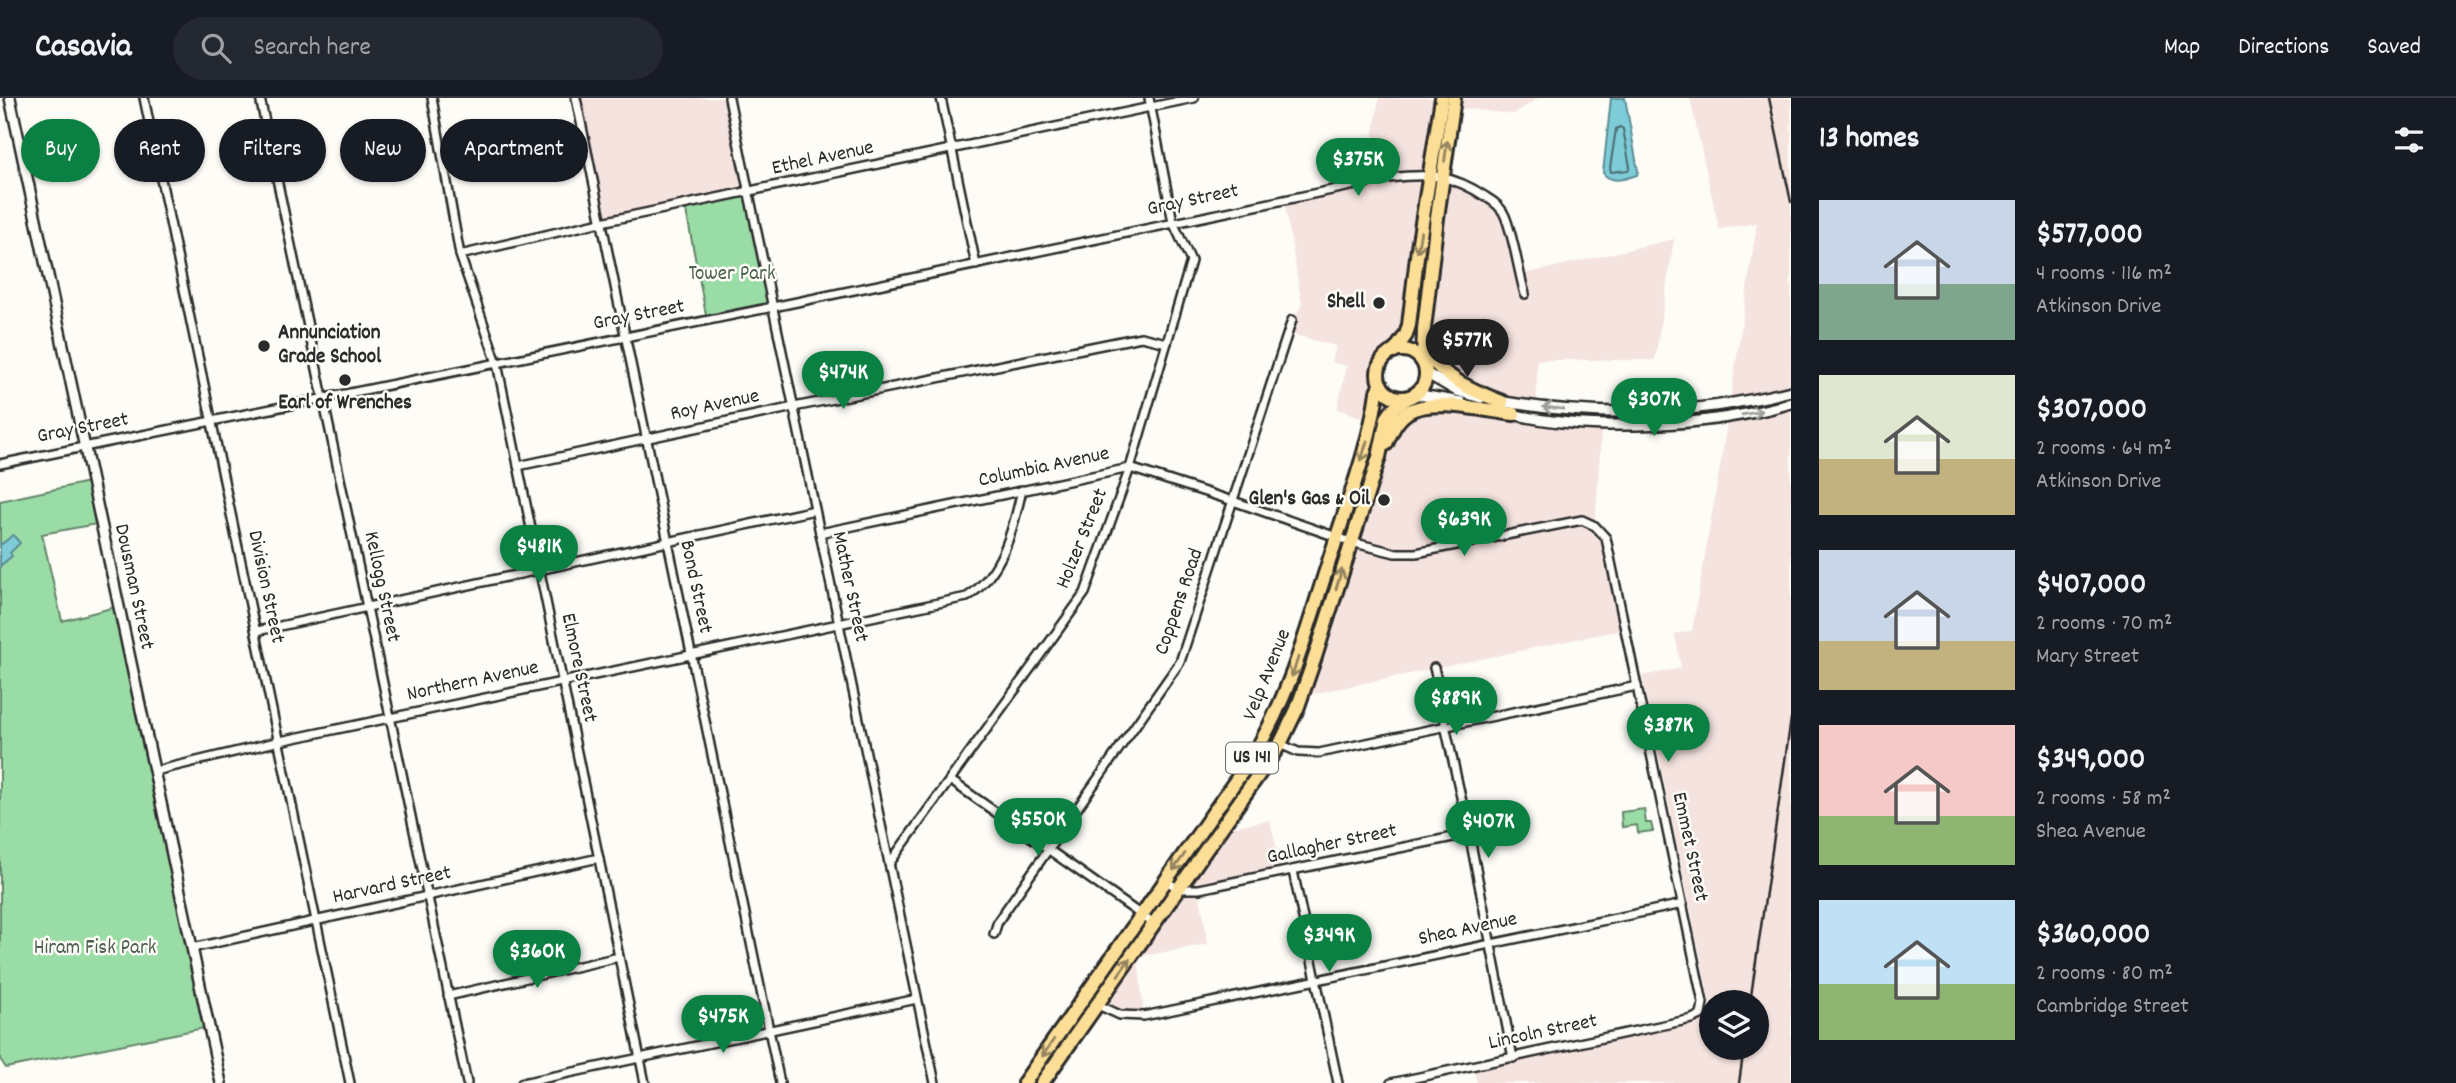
<!DOCTYPE html>
<meta charset="utf-8">
<style>
body{margin:0;font-family:Dekko,sans-serif;background:#242831;color:#f1f3f6;height:100vh;display:flex;flex-direction:column;font-size:26px;white-space:nowrap}
*{box-sizing:border-box;margin:0}
p{font-size:23px;color:#9ea1a6}
.icon{flex:none;width:38px;height:38px;fill:none;stroke:currentColor;stroke-width:2;stroke-linecap:round;stroke-linejoin:round}
.map{position:relative;flex:1;overflow:hidden}
.side{display:flex;flex-direction:column;background:#171b24;width:665px}
.side>*{flex:none}
.hud{position:absolute;left:21px;top:21px;width:665px;height:63px;display:flex;gap:14px}
.tools{position:absolute;left:1699px;top:892px;display:grid;gap:14px}
.tools a{display:grid;place-items:center;width:70px;height:70px;border-radius:50%;background:#171b24;box-shadow:0 2px 5px #0004;font-size:35px}
.price{position:absolute;translate:-50% -60px;padding:0 16px;border-radius:24px;background:#0b8043;color:#fff;font-size:23px;line-height:46px;filter:drop-shadow(0 2px 4px #0008)}
.price::after{content:'';position:absolute;left:50%;top:42px;width:21px;height:16px;margin-left:-10px;background:inherit;clip-path:polygon(0 0,100% 0,50% 100%)}
.price.on{background:#222;color:#fff}
ul{padding:0;list-style:none}
li{display:flex;align-items:center;gap:21px;height:175px;padding:0 28px}
li span{display:grid;place-items:center;flex:none;width:196px;height:140px;border-radius:0px;color:#555}
li>.icon{margin-inline-start:auto}
span .icon{width:84px;height:84px;fill:#fffc;stroke-width:1}
li b{font-size:30px}
h2{display:flex;justify-content:space-between;align-items:center;height:84px;padding:0 28px;font-size:30px}
.tag{padding:0 24px;border-radius:32px;background:#171b24;box-shadow:0 2px 5px #0004;font-size:24px;line-height:63px}
.tag.on{background:#0b8043;color:#fff}
header{display:flex;align-items:center;gap:42px;box-sizing:border-box;height:98px;padding:0 35px;background:#171b24;border-bottom:2px solid #363941}
header strong{font-size:33px}
nav{display:flex;gap:38px;margin-inline-start:auto;font-size:24px}
.search{width:490px;height:63px;background:#242831;display:flex;align-items:center;gap:18px;box-sizing:border-box;padding:0 24px;border-radius:38px;color:#9ea1a6;font-size:26px}
main{display:flex;flex:1;min-height:0}
.map>svg:first-child{display:block}
</style>
<header>
<strong>Casavia</strong>
<div class="search"><svg class="icon" aria-label="search" viewBox="0 0 24 24"><circle cx="10" cy="10" r="6"/><path d="M15 15l6 6"/></svg>Search here</div>
<nav><a>Map</a><a>Directions</a><a>Saved</a></nav>
</header>
<main>
<div class="map">
<svg width="1791" height="985" viewBox="0 0 1791 985">
<rect width="100%" height="100%" fill="#fdfcf7"/>
<filter id="ink" filterUnits="userSpaceOnUse"><feTurbulence type="fractalNoise" baseFrequency=".0143" numOctaves="2"/><feDisplacementMap in="SourceGraphic" scale="14" xChannelSelector="R" yChannelSelector="G"/><feConvolveMatrix kernelMatrix="1 2 1 2 8 2 1 2 1" color-interpolation-filters="sRGB"/></filter>
<g filter="url(#ink)">
<g fill="#f5e3df" fill-rule="evenodd">
<polygon points="576,0 729,0 749,94 602,124"/>
<polygon points="1379,0 1442,0 1411,213 1389,256 1380,267 1378,275 1381,287 1372,323 1337,311 1347,268 1331,264 1336,248 1287,235 1292,222 1302,207 1284,101 1367,84"/>
<polygon points="1460,0 1539,0 1513,16 1458,10"/>
<path d="M1690,0H1791V985H1477L1473,968L1701,917L1706,925L1711,919L1710,905L1642,578L1681,570L1675,536L1692,533L1722,357L1757,125L1719,131ZM1712,905H1757V950H1712Z"/>
<polygon points="1449,80 1468,87 1504,116 1520,177 1674,141 1655,262 1537,262 1537,308 1502,304 1435,266 1424,231"/>
<polygon points="1417,310 1602,325 1595,428 1606,440 1625,531 1302,598 1394,329"/>
<polygon points="1270,722 1282,775 1199,791 1208,846 1138,859 1144,918 1137,919 1098,907 1224,728 1233,729"/>
</g>
<g fill="#9adca6" stroke="#628468" stroke-width="2">
<polygon points="749,94 773,209 707,222 685,107"/>
<polygon points="93,383 102,425 42,436 62,523 119,508 209,929 6,970 0,961 0,403"/>
<polygon points="1644,711 1646,725 1651,725 1653,733 1638,735 1637,727 1622,729 1621,714"/>
</g>
<g fill="#7dccd8" stroke="#5c8c93" stroke-width="2">
<path d="M1611,0H1625L1638,73L1637,77C1625,81 1611,86 1603,75Z"/>
<polygon points="13,437 20,445 10,455 12,458 0,468 0,444 2,446"/>
</g>
<g fill="none" stroke-linecap="round" stroke-linejoin="round">
<polygon stroke="#4c6b70" stroke-width="2" points="1620,29 1623,31 1630,69 1628,72 1611,74 1610,70 1616,31"/>
<g stroke="#2b2b2b" stroke-width="12">
<g id="minor">
<polyline points="144,0 350,985"/>
<polyline points="260,0 467,985"/>
<polyline points="432,0 460,157 497,265 645,985"/>
<polyline points="576,0 780,985"/>
<polyline points="729,0 935,985"/>
<polyline points="941,0 976,167"/>
<polyline points="460,157 592,126 1194,0"/>
<path d="M0,366L773,209L1389,80C1428,75 1452,76 1486,99C1493,103 1502,110 1505,118C1514,140 1518,172 1525,196"/>
<polyline points="518,368 794,309 1141,239 1167,245"/>
<polyline points="820,435 1130,370 1233,403 1351,444 1395,455 1416,455 1582,422 1595,428 1606,440 1703,905 1701,917 1692,921 1391,985"/>
<polyline points="257,533 815,412"/>
<polyline points="1434,570 1445,613 1445,627 1469,735 1513,960"/>
<polyline points="1280,646 1298,654 1319,655 1637,588"/>
<path d="M155,673L280,643L967,499C1002,476 1013,432 1022,392"/>
<polyline points="950,682 1154,826"/>
<polyline points="889,766 1085,495 1130,370 1191,163 1173,124 1149,0"/>
<polyline points="1293,773 1338,985"/>
<polyline points="1165,783 1180,791 1199,791 1507,728"/>
<polyline points="994,836 998,823 1180,564 1292,222"/>
<polyline points="192,850 599,760"/>
<polyline points="448,898 619,859"/>
<polyline points="1098,907 1120,917 1144,918 1683,806"/>
<polyline points="522,985 917,901"/>
</g>
</g>
<g stroke="#2b2b2b" stroke-width="14">
<g id="tertiary">
<polyline points="10,0 221,985"/>
<polyline points="1426,275 1457,293 1481,300"/>
<polyline points="1415,296 1461,304"/>
<path d="M1498,303C1599,320 1691,318 1791,293"/>
<path d="M1508,315C1589,335 1712,329 1791,305"/>
</g>
</g>
<g stroke="#2b2b2b" stroke-width="18">
<g id="primary">
<path d="M1424,250C1439,278 1473,293 1502,304"/>
<circle cx="1402" cy="276" r="24"/>
<polyline points="1394,254 1406,237 1409,227 1418,150 1442,0"/>
<polyline points="1423,264 1424,231 1437,120 1454,0"/>
<path d="M1386,346C1391,334 1396,322 1408,314C1432,299 1487,313 1514,316"/>
<path d="M1024,985L1251,661C1292,596 1310,520 1334,448C1350,397 1370,347 1377,294L1381,287"/>
<polyline points="1042,985 1280,646 1297,611 1315,559 1379,359 1387,320 1394,310 1409,299"/>
</g>
</g>
<use href="#minor" stroke="#fdfcf7" stroke-width="7"/>
<use href="#tertiary" stroke="#fdfcf7" stroke-width="9"/>
<use href="#primary" stroke="#fcde96" stroke-width="12"/>
<g stroke="#2b2b2b" stroke-width="2.5">
<polyline points="1769,0 1791,104"/>
<polyline points="1750,905 1791,621"/>
<polyline points="1739,985 1744,950"/>
</g>
</g>
<defs><path id="oneway-shaft" d="M-6 0H5M1.5-3L5.5 0L1.5 3" fill="none" stroke-width="1.6" stroke-linecap="round" stroke-linejoin="round" transform="scale(1.75)"/></defs>
<g stroke="#948460">
<use href="#oneway-shaft" transform="translate(1446 53) rotate(-82)"/>
<use href="#oneway-shaft" transform="translate(1419 144) rotate(99)"/>
<use href="#oneway-shaft" transform="translate(1364 353) rotate(107)"/>
<use href="#oneway-shaft" transform="translate(1339 481) rotate(-73)"/>
<use href="#oneway-shaft" transform="translate(1295 569) rotate(108)"/>
<use href="#oneway-shaft" transform="translate(1179 764) rotate(125)"/>
<use href="#oneway-shaft" transform="translate(1124 869) rotate(-55)"/>
<use href="#oneway-shaft" transform="translate(1048 950) rotate(124)"/>
</g>
<g stroke="#9e9e9b">
<use href="#oneway-shaft" transform="translate(1553 310) rotate(-174)"/>
<use href="#oneway-shaft" transform="translate(1752 315) rotate(-10)"/>
</g>
</g>
<g fill="#2b2b2b" stroke="#fdfcf7" stroke-width="2.5">
<circle cx="1379" cy="205" r="7"/>
<circle cx="264" cy="248" r="7"/>
<circle cx="345" cy="282" r="7"/>
<circle cx="1384" cy="402" r="7"/>
</g>
<g text-anchor="middle" dominant-baseline="central" stroke-width="5" stroke-linejoin="round" paint-order="stroke">
<rect fill="#fdfcf7" stroke="#6a6a68" stroke-width="2" x="1226" y="644.5" width="52" height="31" rx="5"/>
<g font-size="19" font-weight="bold" fill="#2b2b2b">
<text x="1252" y="660">US 141</text>
</g>
<g font-size="21" fill="#2b2b2b" stroke="#fdfcf7">
<text transform="translate(823 61) rotate(-12)">Ethel Avenue</text>
<text transform="translate(1193 103) rotate(-12)">Gray Street</text>
<text transform="translate(639 218) rotate(-11)">Gray Street</text>
<text transform="translate(715 308) rotate(-12)">Roy Avenue</text>
<text transform="translate(83 331) rotate(-11)">Gray Street</text>
<text transform="translate(1044 370) rotate(-12)">Columbia Avenue</text>
<text transform="translate(1083 441) rotate(-68)">Holzer Street</text>
<text transform="translate(133 489) rotate(78)">Dousman Street</text>
<text transform="translate(265 489) rotate(78)">Division Street</text>
<text transform="translate(381 489) rotate(78)">Kellogg Street</text>
<text transform="translate(695 489) rotate(78)">Bond Street</text>
<text transform="translate(849 489) rotate(78)">Mather Street</text>
<text transform="translate(1180 504) rotate(-71)">Coppens Road</text>
<text transform="translate(578 570) rotate(78)">Elmore Street</text>
<text transform="translate(1268 577) rotate(-68)">Velp Avenue</text>
<text transform="translate(473 584) rotate(-12)">Northern Avenue</text>
<text transform="translate(1332 747) rotate(-12)">Gallagher Street</text>
<text transform="translate(1689 749) rotate(78)">Emmet Street</text>
<text transform="translate(392 788) rotate(-12)">Harvard Street</text>
<text transform="translate(1468 832) rotate(-12)">Shea Avenue</text>
<text transform="translate(1543 935) rotate(-12)">Lincoln Street</text>
</g>
<g font-size="21" fill="#4c6050" stroke="#fdfcf7">
<text x="732" y="177">Tower Park</text>
<text x="95" y="851">Hiram Fisk Park</text>
</g>
<g font-size="21" font-weight="bold" fill="#2b2b2b" stroke="#fdfcf7" text-anchor="end">
<text x="1365" y="205">Shell</text>
<text x="278" y="236" text-anchor="start">Annunciation<tspan x="278" dy="24">Grade School</tspan></text>
<text x="345" y="306" text-anchor="middle">Earl of Wrenches</text>
<text x="1370" y="402">Glen's Gas &amp; Oil</text>
</g>
</g>
</svg>
<div class="tools">
<a><svg class="icon" aria-label="layers" viewBox="0 0 24 24"><path d="M12 4l9 5-9 5-9-5zM3 14l9 5 9-5"/></svg></a>
</div>
<b class="price" style="left:1358px;top:100px">$375K</b>
<b class="price on" style="left:1467px;top:281px">$577K</b>
<b class="price" style="left:843px;top:313px">$474K</b>
<b class="price" style="left:1654px;top:340px">$307K</b>
<b class="price" style="left:1464px;top:460px">$639K</b>
<b class="price" style="left:539px;top:487px">$481K</b>
<b class="price" style="left:1456px;top:639px">$889K</b>
<b class="price" style="left:1668px;top:666px">$387K</b>
<b class="price" style="left:1038px;top:760px">$550K</b>
<b class="price" style="left:1488px;top:762px">$407K</b>
<b class="price" style="left:1329px;top:876px">$349K</b>
<b class="price" style="left:537px;top:892px">$360K</b>
<b class="price" style="left:723px;top:957px">$475K</b>
<div class="hud">
<a class="tag on">Buy</a>
<a class="tag">Rent</a>
<a class="tag">Filters</a>
<a class="tag">New</a>
<a class="tag">Apartment</a>
</div>
</div>
<section class="side">
<h2>13 homes<svg class="icon" aria-label="filters" viewBox="0 0 24 24"><path d="M4 7h16M4 17h16"/><circle cx="9" cy="7" r="2"/><circle cx="15" cy="17" r="2"/></svg></h2>
<ul>
<li><span style="background:linear-gradient(#c9d6e8 60%,#7fa58c 0)"><svg class="icon" aria-label="home" viewBox="0 0 24 24"><path d="M3 11l9-7 9 7M6 9v11h12V9"/></svg></span><div><b>$577,000</b><p>4 rooms · 116 m²</p><p>Atkinson Drive</p></div></li>
<li><span style="background:linear-gradient(#dfe7d0 60%,#c2b280 0)"><svg class="icon" aria-label="home" viewBox="0 0 24 24"><path d="M3 11l9-7 9 7M6 9v11h12V9"/></svg></span><div><b>$307,000</b><p>2 rooms · 64 m²</p><p>Atkinson Drive</p></div></li>
<li><span style="background:linear-gradient(#c9d6e8 65%,#c2b280 0)"><svg class="icon" aria-label="home" viewBox="0 0 24 24"><path d="M3 11l9-7 9 7M6 9v11h12V9"/></svg></span><div><b>$407,000</b><p>2 rooms · 70 m²</p><p>Mary Street</p></div></li>
<li><span style="background:linear-gradient(#f6c9c9 65%,#8fb573 0)"><svg class="icon" aria-label="home" viewBox="0 0 24 24"><path d="M3 11l9-7 9 7M6 9v11h12V9"/></svg></span><div><b>$349,000</b><p>2 rooms · 58 m²</p><p>Shea Avenue</p></div></li>
<li><span style="background:linear-gradient(#bfe0f5 60%,#8fb573 0)"><svg class="icon" aria-label="home" viewBox="0 0 24 24"><path d="M3 11l9-7 9 7M6 9v11h12V9"/></svg></span><div><b>$360,000</b><p>2 rooms · 80 m²</p><p>Cambridge Street</p></div></li>
</ul>
</section>
</main>
